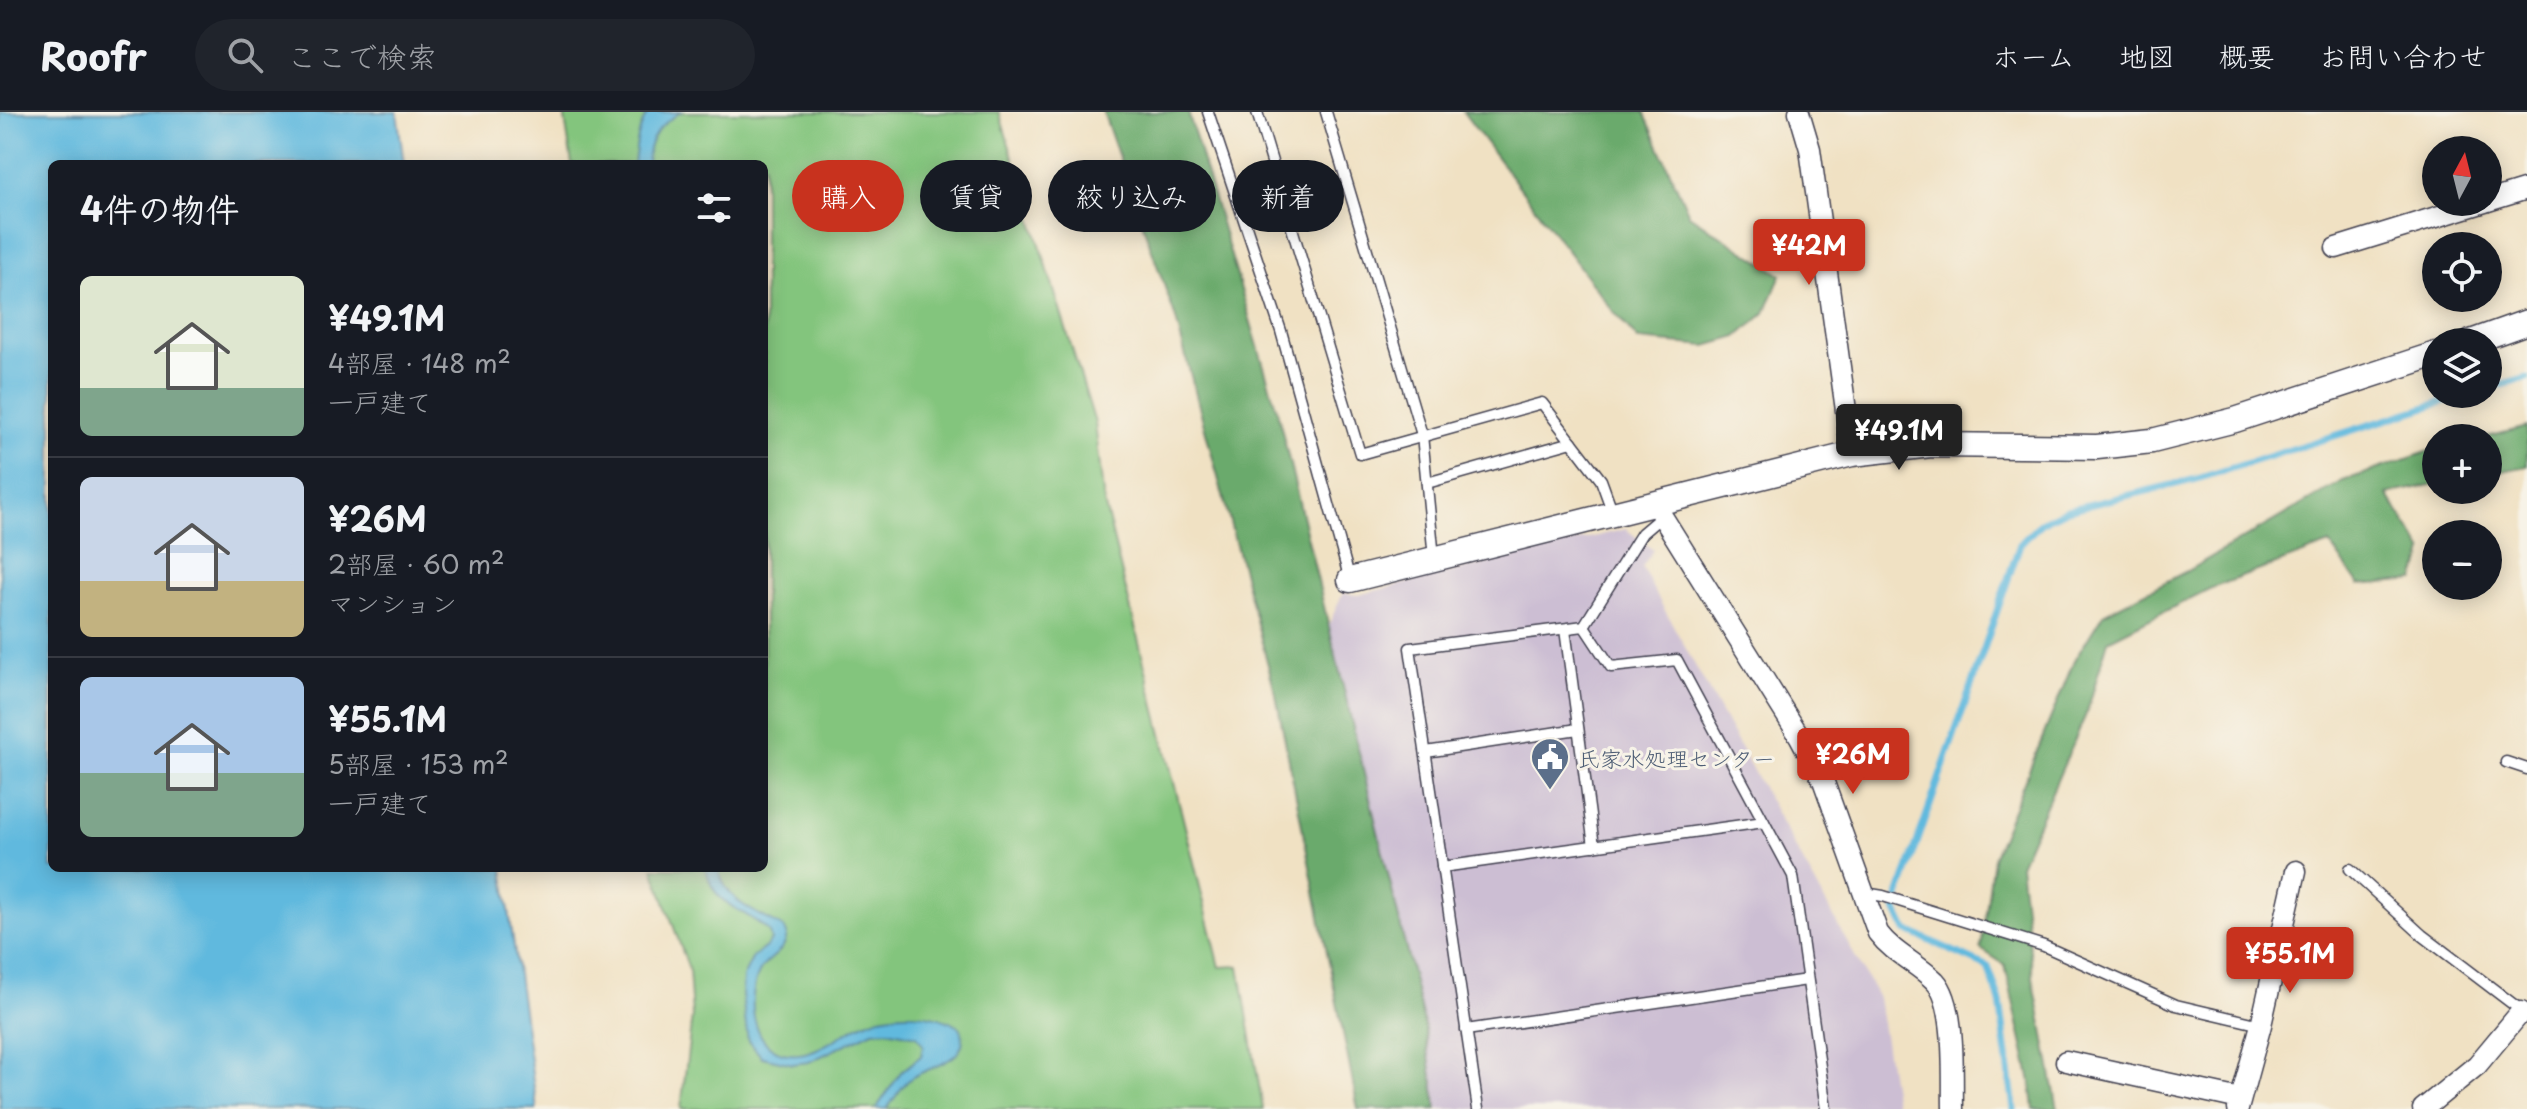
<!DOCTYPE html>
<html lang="ja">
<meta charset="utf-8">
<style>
body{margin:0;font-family:"Playpen Sans","Klee One",sans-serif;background:#20242c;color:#f1f3f6;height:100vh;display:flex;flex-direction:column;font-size:30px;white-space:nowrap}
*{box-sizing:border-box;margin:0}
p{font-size:26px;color:#9ea1a6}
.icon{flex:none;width:44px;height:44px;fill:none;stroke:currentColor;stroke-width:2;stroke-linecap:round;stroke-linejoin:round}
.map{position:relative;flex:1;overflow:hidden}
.details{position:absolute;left:48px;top:48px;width:720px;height:712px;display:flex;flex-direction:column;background:#171b24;border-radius:12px;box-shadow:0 4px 20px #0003}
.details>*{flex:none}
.top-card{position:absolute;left:792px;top:48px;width:760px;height:72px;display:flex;gap:16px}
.needle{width:52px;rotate:7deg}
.buttons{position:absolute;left:2422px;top:24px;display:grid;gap:16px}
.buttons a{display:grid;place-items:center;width:80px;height:80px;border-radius:50%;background:#171b24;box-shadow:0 4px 20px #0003;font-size:40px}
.price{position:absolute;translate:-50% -68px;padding:0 18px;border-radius:8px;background:#c8321e;color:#fff;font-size:26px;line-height:52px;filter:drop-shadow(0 2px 4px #0008)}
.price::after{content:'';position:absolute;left:50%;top:48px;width:24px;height:18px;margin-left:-12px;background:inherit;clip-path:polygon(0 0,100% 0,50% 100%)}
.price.active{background:#222;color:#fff}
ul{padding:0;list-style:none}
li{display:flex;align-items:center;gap:24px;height:200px;padding:0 32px}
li+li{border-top:2px solid #363941}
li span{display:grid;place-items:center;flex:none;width:224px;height:160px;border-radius:12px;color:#555}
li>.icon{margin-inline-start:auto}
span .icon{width:96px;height:96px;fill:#fffc;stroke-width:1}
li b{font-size:34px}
h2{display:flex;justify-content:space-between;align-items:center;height:96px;padding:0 32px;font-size:34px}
.pill{padding:0 28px;border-radius:36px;background:#171b24;box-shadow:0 4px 20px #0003;font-size:28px;line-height:72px}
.pill.active{background:#c8321e;color:#fff}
header{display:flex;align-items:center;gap:48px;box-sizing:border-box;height:112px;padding:0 40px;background:#171b24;border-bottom:2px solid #363941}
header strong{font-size:38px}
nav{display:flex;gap:44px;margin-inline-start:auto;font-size:28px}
.search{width:560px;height:72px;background:#20242c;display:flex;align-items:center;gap:20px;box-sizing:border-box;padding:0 28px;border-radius:44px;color:#9ea1a6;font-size:30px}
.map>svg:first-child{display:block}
</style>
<header>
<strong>Roofr</strong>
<div class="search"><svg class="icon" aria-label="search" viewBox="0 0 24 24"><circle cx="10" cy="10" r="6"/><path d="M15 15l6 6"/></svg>ここで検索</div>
<nav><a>ホーム</a><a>地図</a><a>概要</a><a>お問い合わせ</a></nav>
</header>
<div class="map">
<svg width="2527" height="997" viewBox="0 0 2527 997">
<rect width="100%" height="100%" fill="#f7f3e8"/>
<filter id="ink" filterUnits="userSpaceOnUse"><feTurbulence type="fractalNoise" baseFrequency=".0125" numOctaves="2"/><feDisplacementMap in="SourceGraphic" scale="16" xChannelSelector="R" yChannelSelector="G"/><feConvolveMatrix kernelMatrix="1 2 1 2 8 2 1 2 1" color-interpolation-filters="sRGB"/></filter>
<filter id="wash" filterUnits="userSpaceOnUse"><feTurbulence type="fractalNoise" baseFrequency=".006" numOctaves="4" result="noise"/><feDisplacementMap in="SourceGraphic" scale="32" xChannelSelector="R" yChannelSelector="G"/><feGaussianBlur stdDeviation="1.8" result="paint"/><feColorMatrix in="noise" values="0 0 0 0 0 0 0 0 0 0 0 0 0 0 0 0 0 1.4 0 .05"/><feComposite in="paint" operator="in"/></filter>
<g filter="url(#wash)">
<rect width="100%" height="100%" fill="#f0e1c3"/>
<polygon fill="#ccbed3" points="1626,417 1653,438 1642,455 1652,475 1878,886 1896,997 1437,997 1424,912 1329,512 1343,481 1358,483"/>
<polygon fill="#83c57d" stroke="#52745c" stroke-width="2" points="564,0 999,0 1095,311 1104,390 1220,855 1239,854 1263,997 681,997 692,904 689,858 653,756 764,756 764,52 572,52"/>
<g fill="#6aaa6c" stroke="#466654" stroke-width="2">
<polygon points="1103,0 1188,0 1277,298 1424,912 1437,997 1358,997 1276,583 1175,204"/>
<polygon points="1463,0 1644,0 1689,103 1781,163 1765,201 1737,225 1706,234 1638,228 1613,199"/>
<polygon points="2527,315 2527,354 2488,362 2488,326 2483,326"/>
<polygon points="2436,337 2436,372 2387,382 2424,440 2415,468 2359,473 2330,432 2209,477 2108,528 2087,600 2020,753 2033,865 2058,997 2034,997 2031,970 2005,853 1981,837 1993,746 2074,549 2103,502 2185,460 2343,369"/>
</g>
<g fill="#61b9de" stroke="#426e8c" stroke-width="2">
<polygon points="0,0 397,0 404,52 52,52 52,756 503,756 537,997 0,997"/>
<path d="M649,0H681C660,12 647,27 647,52H634C636,34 638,15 649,0Z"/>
<path d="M706,756H718C727,792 755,799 784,816L787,822C784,849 759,842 754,877C749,907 760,946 799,942C820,940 841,922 860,913C889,898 935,897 961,917C972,949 930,954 911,966C902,973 894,987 887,997H876L901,960L921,944L923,933L917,924L887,918L873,919L809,950L793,952L762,945L748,929L742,884L743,865L753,845L767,834L771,828L769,820C744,794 714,798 706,756Z"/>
</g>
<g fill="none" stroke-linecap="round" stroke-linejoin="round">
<g stroke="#61b9de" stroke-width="7">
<polyline points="2488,277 2527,266"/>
<polyline points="2014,997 2000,889 1988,855 1906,818 1895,795 2020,432 2041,411 2067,398 2197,367 2468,282"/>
</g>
</g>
</g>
<g filter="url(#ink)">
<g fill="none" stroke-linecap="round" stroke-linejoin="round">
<g stroke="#413f4f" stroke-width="13">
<g id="service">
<polyline points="1208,0 1281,219 1350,468"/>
<polyline points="1257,0 1360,342 1542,291 1601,368 1613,401"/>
<polyline points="1326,0 1422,323 1434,446"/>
<polyline points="1427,371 1572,330"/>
<polyline points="1584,514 1611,555 1677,548 1793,764 1826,997"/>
<polyline points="1565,517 1594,734"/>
<polyline points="1426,640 1578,617"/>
<polyline points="2506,650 2527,657"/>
<polyline points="1442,755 1764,710"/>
<polyline points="2350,757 2422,823 2522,899"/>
<polyline points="1865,781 1883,784 2044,834 2176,893 2261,913"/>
<polyline points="1466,918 1807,868"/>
<polyline points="1478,997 1410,536 1584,514 1642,421 1662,404"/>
</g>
</g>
<g stroke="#413f4f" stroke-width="23">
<g id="minor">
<polyline points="1799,0 1810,37 1852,342"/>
<polyline points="2488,89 2527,77"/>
<polyline points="2336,136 2485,90"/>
<path d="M1656,390L1662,404L1800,625L1823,668L1878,821C1894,842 1917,851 1935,869C1957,892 1952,965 1953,997"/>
<polyline points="2066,949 2240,987"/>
<polyline points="2238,997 2261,913 2296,759"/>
<polyline points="2423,997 2477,953 2521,900"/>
</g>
</g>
<g stroke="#413f4f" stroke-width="27">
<g id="tertiary">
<polyline points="2471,230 2527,210"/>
<polyline points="1350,468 1852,342 1931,333 2097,335 2152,329 2235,308 2436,242"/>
</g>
</g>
<use href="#service" stroke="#fff" stroke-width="10"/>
<use href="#minor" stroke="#fff" stroke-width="20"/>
<use href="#tertiary" stroke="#fff" stroke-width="24"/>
</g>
</g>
<defs>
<g id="civic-pin" transform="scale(2)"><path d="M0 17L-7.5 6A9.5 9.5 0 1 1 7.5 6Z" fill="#5c6f8a" stroke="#f7f3e8"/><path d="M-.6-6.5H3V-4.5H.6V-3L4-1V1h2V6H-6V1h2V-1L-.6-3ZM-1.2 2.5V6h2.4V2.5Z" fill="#fff"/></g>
</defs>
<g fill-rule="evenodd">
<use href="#civic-pin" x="1550" y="645"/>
</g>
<g text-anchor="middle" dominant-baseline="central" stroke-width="6" stroke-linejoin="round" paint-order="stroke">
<g font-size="22" fill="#4e5e75" stroke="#f7f3e8" text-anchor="start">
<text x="1578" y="645">氏家水処理センター</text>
</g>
</g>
</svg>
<div class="buttons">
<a><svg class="needle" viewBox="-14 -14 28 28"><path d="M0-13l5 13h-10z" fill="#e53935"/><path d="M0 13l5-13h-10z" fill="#9ea1a6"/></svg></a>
<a><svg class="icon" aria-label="locate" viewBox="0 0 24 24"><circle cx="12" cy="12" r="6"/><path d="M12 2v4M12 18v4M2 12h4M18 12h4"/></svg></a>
<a><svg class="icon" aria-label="layers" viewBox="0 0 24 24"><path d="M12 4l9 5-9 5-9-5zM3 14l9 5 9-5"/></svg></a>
<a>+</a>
<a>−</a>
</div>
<b class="price" style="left:1809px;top:175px">¥42M</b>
<b class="price active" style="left:1899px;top:360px">¥49.1M</b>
<b class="price" style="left:1853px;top:684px">¥26M</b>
<b class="price" style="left:2290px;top:883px">¥55.1M</b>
<div class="top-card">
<a class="pill active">購入</a>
<a class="pill">賃貸</a>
<a class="pill">絞り込み</a>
<a class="pill">新着</a>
</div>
<section class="details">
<h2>4件の物件<svg class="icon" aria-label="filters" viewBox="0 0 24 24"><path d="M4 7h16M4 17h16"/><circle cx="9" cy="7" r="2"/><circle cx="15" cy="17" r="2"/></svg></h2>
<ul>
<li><span style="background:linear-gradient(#dfe7d0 70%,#7fa58c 0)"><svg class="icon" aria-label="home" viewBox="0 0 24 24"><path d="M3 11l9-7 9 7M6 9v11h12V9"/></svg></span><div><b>¥49.1M</b><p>4部屋 · 148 m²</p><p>一戸建て</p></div></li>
<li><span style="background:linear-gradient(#c9d6e8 65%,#c2b280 0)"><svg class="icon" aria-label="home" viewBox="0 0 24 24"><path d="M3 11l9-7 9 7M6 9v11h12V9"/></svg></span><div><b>¥26M</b><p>2部屋 · 60 m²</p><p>マンション</p></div></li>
<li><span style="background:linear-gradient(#a9c7e8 60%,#7fa58c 0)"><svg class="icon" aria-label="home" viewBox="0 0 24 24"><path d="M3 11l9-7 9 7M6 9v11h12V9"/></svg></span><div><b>¥55.1M</b><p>5部屋 · 153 m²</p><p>一戸建て</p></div></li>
</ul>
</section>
</div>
